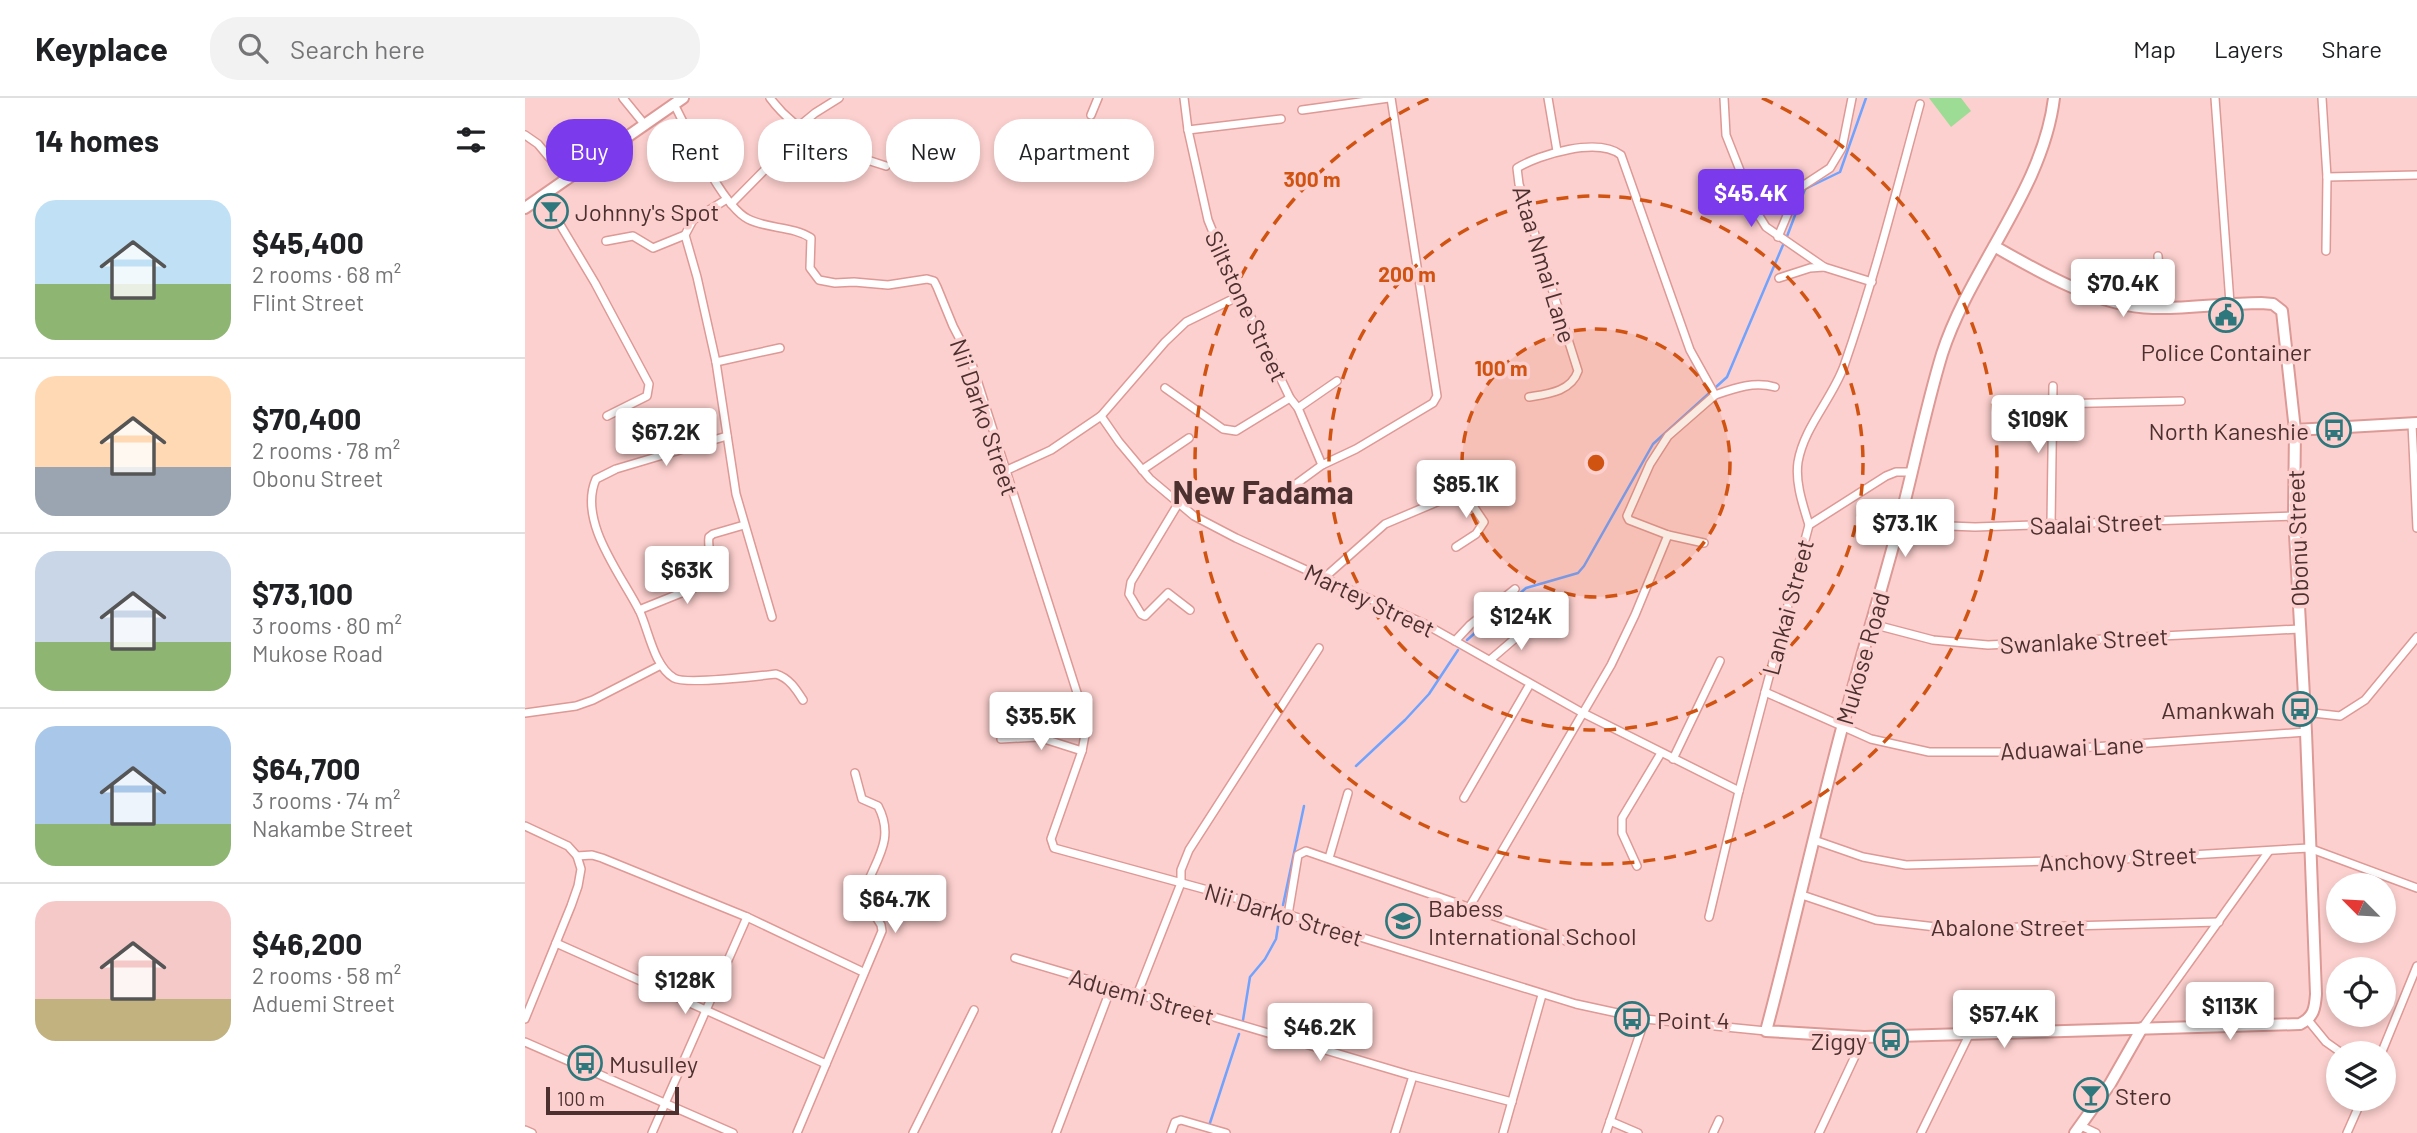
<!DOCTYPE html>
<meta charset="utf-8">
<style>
body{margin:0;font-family:Barlow,sans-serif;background:#f2f2f2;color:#202124;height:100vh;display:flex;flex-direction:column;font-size:26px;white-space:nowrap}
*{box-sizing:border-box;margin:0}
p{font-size:23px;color:#757577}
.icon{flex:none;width:38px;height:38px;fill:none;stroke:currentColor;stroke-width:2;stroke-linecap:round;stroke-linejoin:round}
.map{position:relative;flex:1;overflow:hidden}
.drawer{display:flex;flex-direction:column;background:#fff;width:525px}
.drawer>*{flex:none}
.guide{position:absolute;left:21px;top:21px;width:665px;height:63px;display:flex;gap:14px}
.needle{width:46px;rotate:294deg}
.buttons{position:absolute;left:1801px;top:775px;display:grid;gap:14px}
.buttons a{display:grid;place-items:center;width:70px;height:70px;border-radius:50%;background:#fff;box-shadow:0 4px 10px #0003;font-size:35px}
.scale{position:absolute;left:21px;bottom:18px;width:133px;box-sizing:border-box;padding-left:7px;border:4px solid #4c302f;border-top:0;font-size:19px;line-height:24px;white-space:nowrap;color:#4c302f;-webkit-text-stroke:5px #fcd0ce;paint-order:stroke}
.price{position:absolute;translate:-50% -60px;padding:0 16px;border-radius:7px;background:#fff;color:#222;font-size:23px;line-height:46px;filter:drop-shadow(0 2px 4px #0008)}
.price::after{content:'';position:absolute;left:50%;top:42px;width:21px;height:16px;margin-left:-10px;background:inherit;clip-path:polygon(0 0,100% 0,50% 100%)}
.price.on{background:#7c3aed;color:#fff}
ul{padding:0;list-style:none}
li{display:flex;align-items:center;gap:21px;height:175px;padding:0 35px}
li+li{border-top:2px solid #e0e0e0}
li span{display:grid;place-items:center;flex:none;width:196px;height:140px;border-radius:21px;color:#555}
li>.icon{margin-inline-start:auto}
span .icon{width:84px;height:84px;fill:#fffc;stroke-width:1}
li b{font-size:30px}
h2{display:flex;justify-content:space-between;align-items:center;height:84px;padding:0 35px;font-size:30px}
.chip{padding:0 24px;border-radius:28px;background:#fff;box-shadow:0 4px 10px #0003;font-size:24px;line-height:63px}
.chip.on{background:#7c3aed;color:#fff}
header{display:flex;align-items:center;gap:42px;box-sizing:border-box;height:98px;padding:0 35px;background:#fff;border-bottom:2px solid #e0e0e0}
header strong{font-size:33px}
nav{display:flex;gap:38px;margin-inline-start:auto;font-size:24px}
.search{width:490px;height:63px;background:#f2f2f2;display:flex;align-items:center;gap:18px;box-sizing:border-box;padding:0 24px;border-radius:28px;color:#757577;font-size:26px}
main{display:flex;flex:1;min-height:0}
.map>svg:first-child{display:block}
</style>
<header>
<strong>Keyplace</strong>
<div class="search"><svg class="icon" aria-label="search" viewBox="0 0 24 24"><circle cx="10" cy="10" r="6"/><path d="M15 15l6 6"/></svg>Search here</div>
<nav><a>Map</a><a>Layers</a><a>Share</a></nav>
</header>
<main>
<section class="drawer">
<h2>14 homes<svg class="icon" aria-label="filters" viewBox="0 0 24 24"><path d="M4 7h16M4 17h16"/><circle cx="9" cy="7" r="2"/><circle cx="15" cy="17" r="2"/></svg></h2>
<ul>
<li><span style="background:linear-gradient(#bfe0f5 60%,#8fb573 0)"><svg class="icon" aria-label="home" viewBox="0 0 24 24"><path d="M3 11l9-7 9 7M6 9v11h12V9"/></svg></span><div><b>$45,400</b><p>2 rooms · 68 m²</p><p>Flint Street</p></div></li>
<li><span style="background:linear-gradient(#ffd9b3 65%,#9aa5b1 0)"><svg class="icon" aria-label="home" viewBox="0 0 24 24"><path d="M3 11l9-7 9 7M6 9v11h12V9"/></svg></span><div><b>$70,400</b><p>2 rooms · 78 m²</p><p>Obonu Street</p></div></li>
<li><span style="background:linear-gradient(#c9d6e8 65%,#8fb573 0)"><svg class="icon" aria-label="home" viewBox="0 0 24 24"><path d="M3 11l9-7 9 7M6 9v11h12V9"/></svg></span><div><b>$73,100</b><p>3 rooms · 80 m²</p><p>Mukose Road</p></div></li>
<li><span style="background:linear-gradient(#a9c7e8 70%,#8fb573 0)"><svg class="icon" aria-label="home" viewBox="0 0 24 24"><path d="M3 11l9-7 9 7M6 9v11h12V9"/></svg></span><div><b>$64,700</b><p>3 rooms · 74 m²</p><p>Nakambe Street</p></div></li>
<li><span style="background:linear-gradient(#f6c9c9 70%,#c2b280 0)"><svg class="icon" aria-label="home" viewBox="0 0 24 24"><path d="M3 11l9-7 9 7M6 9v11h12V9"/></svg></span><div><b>$46,200</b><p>2 rooms · 58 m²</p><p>Aduemi Street</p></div></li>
</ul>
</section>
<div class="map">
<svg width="1892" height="1035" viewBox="0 0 1892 1035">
<rect width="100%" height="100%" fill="#fcd0ce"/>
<polygon fill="#9ddc95" points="1404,0 1436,0 1446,13 1426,29"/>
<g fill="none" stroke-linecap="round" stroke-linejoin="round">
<g stroke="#71a2fe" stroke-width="2.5">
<polyline points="1261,141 1280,91 1315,74 1341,0"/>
<polyline points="942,542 1001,490 1053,475 1059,468 1128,346 1202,279 1258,147"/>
<polyline points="831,668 880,622 904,596 933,552"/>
<polyline points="758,807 779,708"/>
<polyline points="718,922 725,879 740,861 751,841 754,822"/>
<polyline points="687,1035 683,1031 714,936"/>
</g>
<g stroke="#dd9996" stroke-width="10">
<g id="street">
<polyline points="98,0 120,27"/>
<path d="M245,0C274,39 316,54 361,68"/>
<polyline points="659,0 663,32 683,122 714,198 721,209 765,300 773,310 797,367"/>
<polyline points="1023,0 1032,53"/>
<polyline points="1199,0 1201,37 1231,113 1241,129 1299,169 1347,184"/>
<polyline points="1690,0 1705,205"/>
<polyline points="1797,0 1802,79 1801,153"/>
<path d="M149,6C163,33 197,108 223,121C242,131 268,128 286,140L285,170L294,182L310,185L329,184L363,187L402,181L409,183L412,189L428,228L446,263L562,626L557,653L526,741L529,750L697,796L1051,906L1120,921L1241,933"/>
<polyline points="777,12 864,0"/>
<polyline points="566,17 573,0"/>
<polyline points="273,29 290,15 314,0"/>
<polyline points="663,32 756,21"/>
<polyline points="0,37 13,46 43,82"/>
<polyline points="1802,79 1892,77"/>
<polyline points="18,98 70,185 124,286 122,298 82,318"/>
<polyline points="202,101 168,122 160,137 172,179 191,264 211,396 247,519"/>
<polyline points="206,106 278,33"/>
<polyline points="1253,139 1273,91 1305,70 1317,50 1327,0"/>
<polyline points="81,143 108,138 128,150 160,137"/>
<polyline points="1633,158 1637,210"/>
<polyline points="1254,180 1285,170 1299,169"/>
<polyline points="191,264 255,250"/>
<polyline points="640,290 698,331 711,333 765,300"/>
<path d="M1190,297C1210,290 1229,283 1250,289"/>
<path d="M1004,299C1022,296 1046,294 1053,273L994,86L992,70C1015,56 1073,39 1096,57L1165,252L1190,297L1143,338L1125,366L1102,418L1104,422L1143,437L1179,445"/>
<polyline points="1527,306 1656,303"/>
<polyline points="773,310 812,283"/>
<polyline points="576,318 594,344 625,381 669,418 711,440 900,526 1056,614 1214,693"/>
<polyline points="1887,326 1892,430"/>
<path d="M202,338L91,371L71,381C52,424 98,479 115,514C124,534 129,568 149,580C161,587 233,578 251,576C264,580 271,591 278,602"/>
<polyline points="617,372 664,340"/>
<polyline points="480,373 526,352 576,318 640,244 661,224 714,198"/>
<polyline points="767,389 797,367 831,351 908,305 912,298 866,0"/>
<polyline points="653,406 606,484 604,496 616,516 620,518 643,495 665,512"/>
<polyline points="1374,426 1450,429 1769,418"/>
<polyline points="1526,426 1528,288"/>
<polyline points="1284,427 1361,378 1371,374 1387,374"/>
<polyline points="931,449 951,436 959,424 938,393"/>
<polyline points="799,480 860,426 938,393 964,376"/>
<path d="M114,512L181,485C196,472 181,456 184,439L188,436L219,427"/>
<polyline points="1347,526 1408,542 1463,547 1775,531"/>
<polyline points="930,543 945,527 990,491"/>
<polyline points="965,562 1008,525"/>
<polyline points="1240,594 1346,641 1404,654 1496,654 1781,634"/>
<polyline points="1779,614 1815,618 1840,602 1892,539"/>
<polyline points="0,615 51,608 68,602 136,567"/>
<polyline points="476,641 513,639 557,653"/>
<polyline points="1148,661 1195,563"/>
<polyline points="939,700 1005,586"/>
<polyline points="0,728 43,748 52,758 56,771 53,788 46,808 0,921"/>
<polyline points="1289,742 1338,759 1381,767 1598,761 1784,750 1892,790"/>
<polyline points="52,758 67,757 77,760 222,819 338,874"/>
<polyline points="804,760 823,695"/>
<polyline points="1112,768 1097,735 1097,720 1136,655"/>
<polyline points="1277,797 1351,822 1428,831 1694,824"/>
<polyline points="945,808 1086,567 1110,517 1143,437"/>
<polyline points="763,817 773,757 781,753 1047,845"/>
<path d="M1184,819L1214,693L1284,427C1278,407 1270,385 1273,364C1279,329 1307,301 1319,268C1349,182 1371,94 1395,6"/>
<polyline points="31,845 301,966"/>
<polyline points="490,860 888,978 987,1004"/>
<polyline points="612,897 656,785 656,772 664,752 794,550"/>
<polyline points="1783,922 1801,944 1818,956"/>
<polyline points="1617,930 1744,753"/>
<polyline points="0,944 208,1035"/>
<polyline points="1856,956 1892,868"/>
<polyline points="1085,1023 1113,1035"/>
<polyline points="1556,1028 1571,1035"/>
<polyline points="0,1032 7,1035"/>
<polyline points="127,1035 222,819"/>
<path d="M272,1035L357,833L356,827L338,798C347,765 372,744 353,708L337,701L330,675"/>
<polyline points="388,1035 449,912"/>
<polyline points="531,1035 586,890"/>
<polyline points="646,1035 650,1024 656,1022 701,1035"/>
<polyline points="870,1035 888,978"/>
<polyline points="978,1035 1017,897"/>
<polyline points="1081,1035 1120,921"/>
<polyline points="1188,1035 1194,1022"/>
<polyline points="1294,1035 1339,939"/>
<polyline points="1396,1035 1444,937"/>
<polyline points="1822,1035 1837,1001"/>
</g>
</g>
<g stroke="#dd9996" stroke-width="14">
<g id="secondary">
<polyline points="0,110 158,0"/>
<path d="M1469,148C1514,174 1575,209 1628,210C1664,211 1700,205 1736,205L1748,206L1757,213L1770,332L1769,418L1781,634L1791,896C1790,910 1789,919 1775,926L1339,939L1241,933C1268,832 1290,731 1317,630C1335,562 1356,494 1374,426C1389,369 1400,312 1417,256C1445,169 1518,92 1529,0"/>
<polyline points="1770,332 1892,325"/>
<polyline points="1550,1035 1585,986 1617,930"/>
</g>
</g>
<use href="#street" stroke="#fff" stroke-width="7"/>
<use href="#secondary" stroke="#fff" stroke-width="10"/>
</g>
<circle cx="1071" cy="365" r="134" fill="#d15311" fill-opacity=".12"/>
<g fill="none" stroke="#d15311" stroke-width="3.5" stroke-dasharray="12 9">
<circle cx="1071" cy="365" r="134"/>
<circle cx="1071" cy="365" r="267"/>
<path d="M1237 0A401 401 0 1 1 905 0"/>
</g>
<defs>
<g id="bar-ring" transform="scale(1.75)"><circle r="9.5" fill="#fcd0ce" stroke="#2e787d" stroke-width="1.5"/><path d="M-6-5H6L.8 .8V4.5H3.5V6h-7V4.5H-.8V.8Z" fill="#2e787d"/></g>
<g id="civic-ring" transform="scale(1.75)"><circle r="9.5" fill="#fcd0ce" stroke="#2e787d" stroke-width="1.5"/><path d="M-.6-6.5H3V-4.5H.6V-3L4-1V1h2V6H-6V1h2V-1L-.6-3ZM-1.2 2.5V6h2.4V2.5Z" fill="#2e787d"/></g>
<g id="bus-ring" transform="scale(1.75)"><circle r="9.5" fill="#fcd0ce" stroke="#2e787d" stroke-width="1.5"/><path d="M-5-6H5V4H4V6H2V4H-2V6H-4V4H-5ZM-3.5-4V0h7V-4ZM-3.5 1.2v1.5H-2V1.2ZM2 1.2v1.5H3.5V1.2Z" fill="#2e787d"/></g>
<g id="school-ring" transform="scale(1.75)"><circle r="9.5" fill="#fcd0ce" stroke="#2e787d" stroke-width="1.5"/><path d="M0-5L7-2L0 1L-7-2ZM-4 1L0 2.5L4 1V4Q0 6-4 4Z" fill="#2e787d"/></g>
</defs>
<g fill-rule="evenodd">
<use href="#bar-ring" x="26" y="113"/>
<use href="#civic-ring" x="1701" y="217"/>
<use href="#bus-ring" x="1809" y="332"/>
<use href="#bus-ring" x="1775" y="611"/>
<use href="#school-ring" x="878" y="823"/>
<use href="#bus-ring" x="1107" y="921"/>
<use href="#bus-ring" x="1366" y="942"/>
<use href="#bus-ring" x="60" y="965"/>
<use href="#bar-ring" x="1566" y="997"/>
</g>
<g text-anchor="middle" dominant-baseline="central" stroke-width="7" stroke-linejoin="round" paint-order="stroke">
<g font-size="24" fill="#4c302f" stroke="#fcd0ce" text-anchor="start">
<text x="50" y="113">Johnny's Spot</text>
<text x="1701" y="253" text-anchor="middle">Police Container</text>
<text x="1784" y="332" text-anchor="end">North Kaneshie</text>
<text x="1750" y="611" text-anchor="end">Amankwah</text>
<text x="903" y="809">Babess<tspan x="903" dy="28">International School</tspan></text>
<text x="1132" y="921">Point 4</text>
<text x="1342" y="942" text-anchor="end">Ziggy</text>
<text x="84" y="965">Musulley</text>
<text x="1590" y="997">Stero</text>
</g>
<g font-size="24" fill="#4c302f" stroke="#fcd0ce">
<text transform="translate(1020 166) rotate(73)">Ataa Nmai Lane</text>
<text transform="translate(722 208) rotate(65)">Siltstone Street</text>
<text transform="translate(460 319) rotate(71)">Nii Darko Street</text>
<text transform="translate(1571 425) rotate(-2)">Saalai Street</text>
<text transform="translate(1772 440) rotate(-92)">Obonu Street</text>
<text transform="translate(845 502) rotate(25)">Martey Street</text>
<text transform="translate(1262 509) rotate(-75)">Lankai Street</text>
<text transform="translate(1559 542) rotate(-3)">Swanlake Street</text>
<text transform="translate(1337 560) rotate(-74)">Mukose Road</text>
<text transform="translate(1547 649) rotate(-3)">Aduawai Lane</text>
<text transform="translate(1593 760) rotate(-3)">Anchovy Street</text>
<text transform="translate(759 816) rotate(17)">Nii Darko Street</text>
<text x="1483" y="828">Abalone Street</text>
<text transform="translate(617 898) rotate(16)">Aduemi Street</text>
</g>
<g font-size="32" font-weight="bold" fill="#4c302f" stroke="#fcd0ce">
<text x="738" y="393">New Fadama</text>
</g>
</g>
<circle cx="1071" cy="365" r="10" fill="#d15311" stroke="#fcd0ce" stroke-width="3.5"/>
<g font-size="21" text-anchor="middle" font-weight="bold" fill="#d15311" stroke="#fcd0ce" stroke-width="7" stroke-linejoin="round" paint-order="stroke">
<text x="787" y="89">300 m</text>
<text x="882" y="184">200 m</text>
<text x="976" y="278">100 m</text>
</g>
</svg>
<div class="buttons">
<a><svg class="needle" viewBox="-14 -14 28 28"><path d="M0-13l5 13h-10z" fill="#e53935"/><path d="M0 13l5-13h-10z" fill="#757577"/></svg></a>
<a><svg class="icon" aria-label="locate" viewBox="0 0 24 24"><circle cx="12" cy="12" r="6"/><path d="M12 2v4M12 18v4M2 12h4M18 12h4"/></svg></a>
<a><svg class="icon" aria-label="layers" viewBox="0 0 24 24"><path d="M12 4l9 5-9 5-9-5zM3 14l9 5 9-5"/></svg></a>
</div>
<div class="scale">100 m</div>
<b class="price on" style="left:1226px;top:131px">$45.4K</b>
<b class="price" style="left:1598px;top:221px">$70.4K</b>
<b class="price" style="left:1513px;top:357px">$109K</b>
<b class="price" style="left:141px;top:370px">$67.2K</b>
<b class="price" style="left:941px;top:422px">$85.1K</b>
<b class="price" style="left:1380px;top:461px">$73.1K</b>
<b class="price" style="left:162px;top:508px">$63K</b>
<b class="price" style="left:996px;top:554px">$124K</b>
<b class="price" style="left:516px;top:654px">$35.5K</b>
<b class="price" style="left:370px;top:837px">$64.7K</b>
<b class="price" style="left:160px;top:918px">$128K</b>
<b class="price" style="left:1705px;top:944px">$113K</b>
<b class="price" style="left:1479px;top:952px">$57.4K</b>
<b class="price" style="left:795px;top:965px">$46.2K</b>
<div class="guide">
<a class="chip on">Buy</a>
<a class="chip">Rent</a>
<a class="chip">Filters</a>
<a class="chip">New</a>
<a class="chip">Apartment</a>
</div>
</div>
</main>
